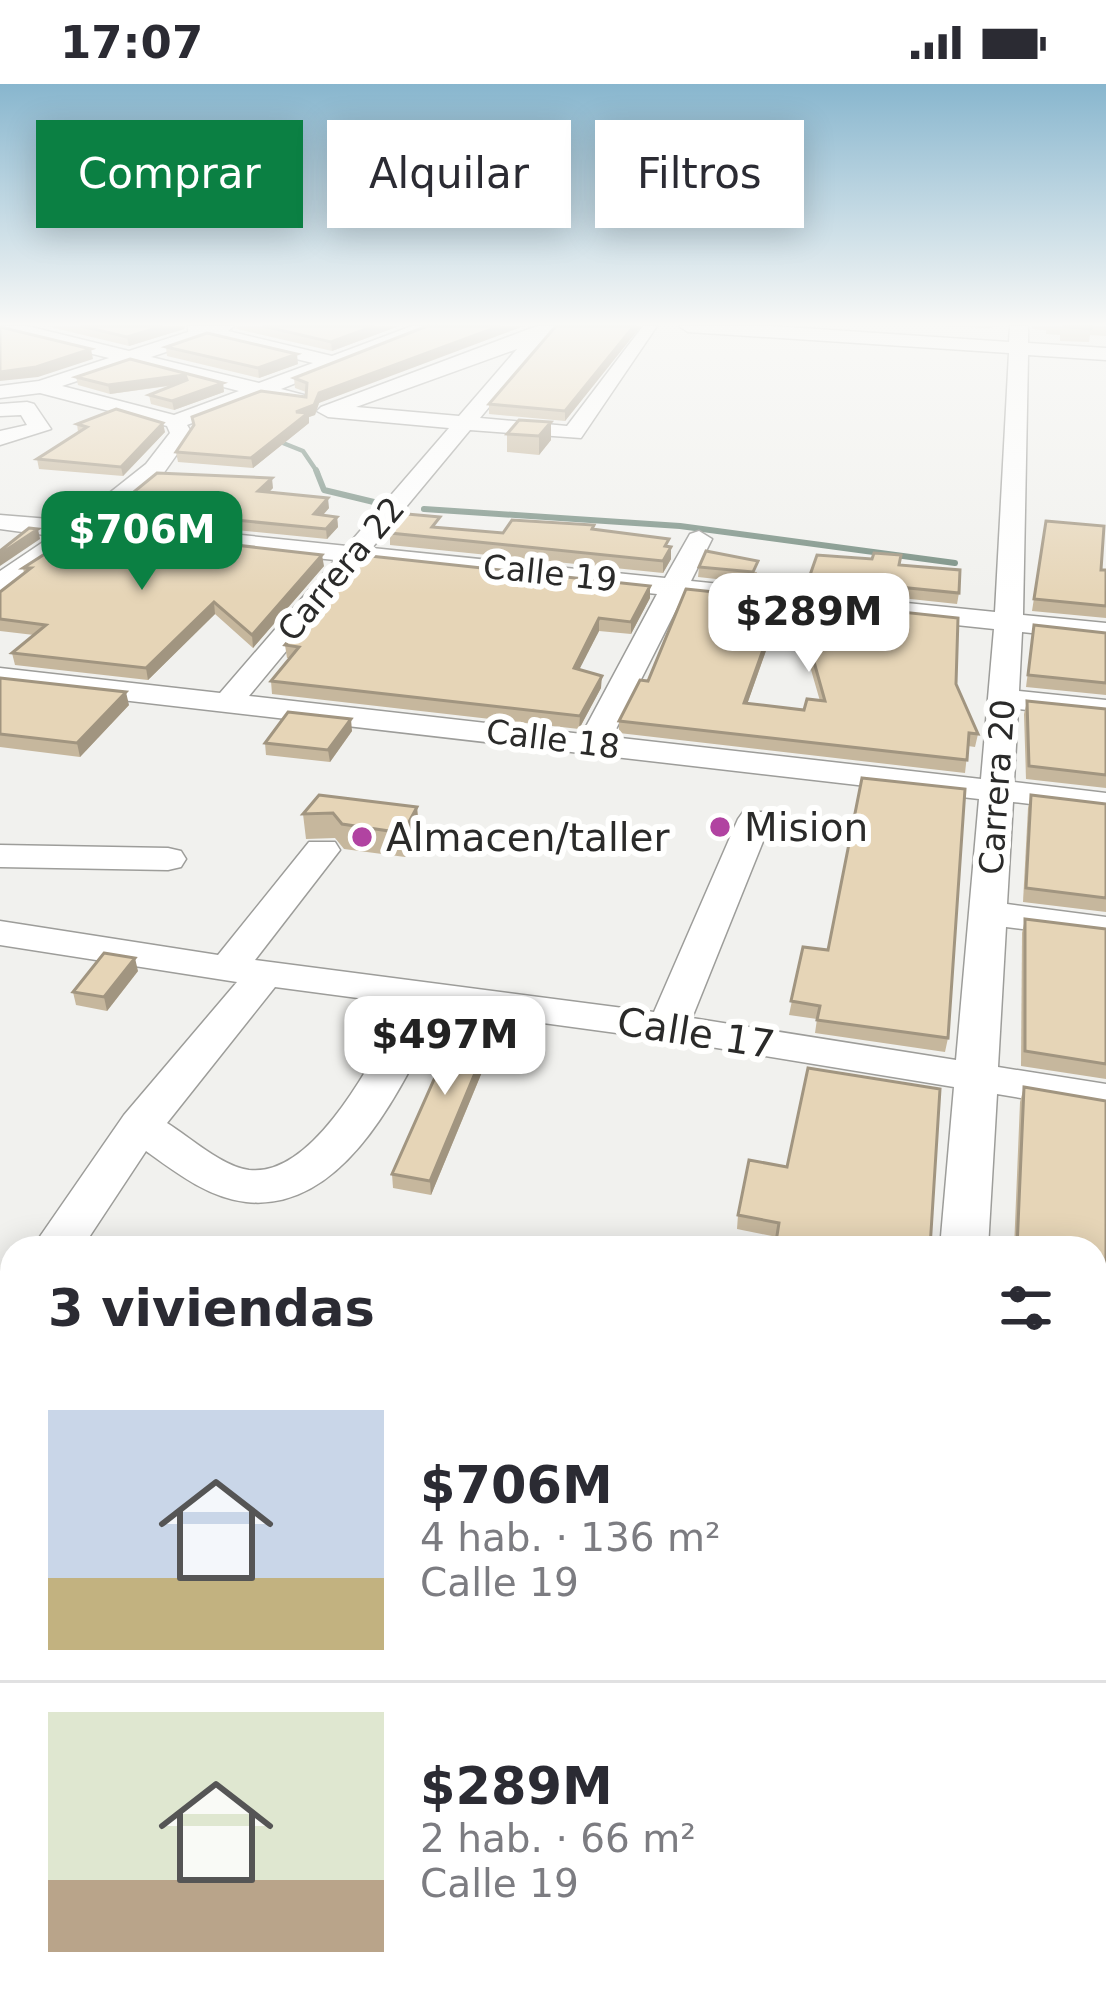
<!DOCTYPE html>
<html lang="es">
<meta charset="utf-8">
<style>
body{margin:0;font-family:"DejaVu Sans",sans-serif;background:#f7f7f7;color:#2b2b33;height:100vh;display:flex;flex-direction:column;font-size:45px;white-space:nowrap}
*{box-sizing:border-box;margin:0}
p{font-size:39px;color:#7c7c81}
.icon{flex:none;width:66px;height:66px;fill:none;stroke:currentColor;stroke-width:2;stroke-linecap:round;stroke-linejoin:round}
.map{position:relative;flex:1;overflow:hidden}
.drawer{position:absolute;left:0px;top:1152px;width:1107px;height:771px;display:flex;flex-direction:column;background:#fff;border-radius:36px 36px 0 0;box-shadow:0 6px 30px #0003}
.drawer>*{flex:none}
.hud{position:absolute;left:36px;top:36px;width:1035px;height:108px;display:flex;gap:24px}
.price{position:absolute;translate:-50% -102px;padding:0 27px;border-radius:24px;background:#fff;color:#222;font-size:39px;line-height:78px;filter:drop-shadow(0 3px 6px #0008)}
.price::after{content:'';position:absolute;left:50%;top:72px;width:36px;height:27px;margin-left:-18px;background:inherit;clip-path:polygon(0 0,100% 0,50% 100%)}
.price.selected{background:#0b8043;color:#fff}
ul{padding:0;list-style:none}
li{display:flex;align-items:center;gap:36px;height:300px;padding:0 48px}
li+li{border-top:3px solid #e1e1e2}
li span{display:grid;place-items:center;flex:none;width:336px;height:240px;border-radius:0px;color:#555}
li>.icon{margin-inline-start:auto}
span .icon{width:144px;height:144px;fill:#fffc;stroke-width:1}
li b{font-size:51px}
h2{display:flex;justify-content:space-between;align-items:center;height:144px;padding:0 48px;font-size:51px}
.tag{padding:0 42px;border-radius:0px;background:#fff;box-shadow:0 6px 30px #0003;font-size:42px;line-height:108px}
.tag.selected{background:#0b8043;color:#fff}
.status{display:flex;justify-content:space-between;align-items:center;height:84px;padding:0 60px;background:#fff;direction:ltr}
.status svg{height:33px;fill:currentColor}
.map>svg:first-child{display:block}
</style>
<div class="status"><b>17:07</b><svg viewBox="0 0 49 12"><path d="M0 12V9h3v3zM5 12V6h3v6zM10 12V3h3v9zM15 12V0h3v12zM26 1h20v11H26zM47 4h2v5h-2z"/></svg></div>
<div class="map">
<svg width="1106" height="1921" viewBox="0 0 1106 1921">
<rect width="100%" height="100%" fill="#f1f1ee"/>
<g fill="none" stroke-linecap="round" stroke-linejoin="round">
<polyline stroke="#778e82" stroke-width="4.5" points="273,355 303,367 318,389"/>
<g stroke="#778e82" stroke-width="6">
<polyline points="316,386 324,406 378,419"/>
<polyline points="424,425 680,442 955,479"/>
</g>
<g fill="#98b9a8" fill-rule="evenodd">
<polygon points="1095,1452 1106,1456 1106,1542 1095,1538"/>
<polygon points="12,1577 12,1673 0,1676 0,1581"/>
</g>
<g stroke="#9d9d9a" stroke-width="3">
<g id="minor">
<path d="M0,242H27L129,267L188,248V242H234L228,247L332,272L412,242H438L281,305L304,311V319L262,312L187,341L192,349L163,390L105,437L347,462L449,344L328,333L317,327L321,323L537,242H556L480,334L567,342L643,242H657L581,354L470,346L372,464L665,494L690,450L699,447L712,455L691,497L995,528L1009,269L688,248L679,242H772L1009,258L1010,242H1028V259L1106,264V276L1028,271L1023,531L1106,539V557L1022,548L1019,607L1106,616V634L1018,625L1014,698L1106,709V729L1013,718L1007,820L1106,833V855L1006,843L998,983L1106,1000V1028L997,1010L988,1164H940L954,1003L668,956L441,925C403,999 347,1129 246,1118C209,1114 175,1088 146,1067L82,1164H32L124,1031L237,898L0,861V837L218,871L309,758H335L340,766L255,876L654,928L738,735L743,728H767L772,735L692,934L956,976L979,715L0,602V584L220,609L335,476L99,452L80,455L0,507V487L52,452L0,445V431L74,437L146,380L170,349L167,342L40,309L0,314V302L39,297L109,274L0,247ZM208,254L313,279L259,299L151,273ZM517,265L459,332L356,323ZM131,279L239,307L174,331L62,302ZM360,478L657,510L582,650L249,612ZM683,512L994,545L981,695L612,653ZM275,903L403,920C376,969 316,1094 249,1086C221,1082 190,1053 167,1039Z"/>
<polygon points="27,318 34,320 51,345 0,361 0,347 27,341 21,331 0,332 0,320"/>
<polygon points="0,761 168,764 181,767 186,775 181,783 168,786 0,783"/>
</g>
</g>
<use href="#minor" fill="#fff" fill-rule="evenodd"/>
</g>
<g fill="#c6b79d" fill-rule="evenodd">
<polygon points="46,242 185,242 184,245 129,262"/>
<polygon points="236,242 399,242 332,267 237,245"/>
<polygon points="427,242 319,319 315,331 309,333 309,339 253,384 178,378 176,368 306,313 306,308 295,304 294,294"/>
<polygon points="556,242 641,242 565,337 489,330 489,320"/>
<polygon points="939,242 1002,242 988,244"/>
<polygon points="1031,242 1106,242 1106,252 1090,251 1089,258 1060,257 1060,251 1046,250 1046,246 1033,245"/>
<polygon points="166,263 298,280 259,294 167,272"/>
<polygon points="76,293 223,299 224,308 174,326 151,320 149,311 176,301 110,310 78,301"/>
<polygon points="519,336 551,356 539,371 507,368 507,350"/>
<polygon points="77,340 165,348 123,392 39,385 37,375 78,348"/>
<polygon points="273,404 269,408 329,424 323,431 337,433 338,443 327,455 116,434 114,424"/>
<polygon points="1046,437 1101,486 1106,486 1106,534 1032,527"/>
<polygon points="594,441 594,445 671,463 671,475 663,489 390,461 390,449 441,444 503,449"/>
<polygon points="899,481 959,509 957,520 808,504 809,494"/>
<polygon points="324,482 253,564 215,530 148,596 15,581 12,569 34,551 0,547 0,508 24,489 23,484"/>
<polygon points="699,483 757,488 753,499 698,493"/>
<polygon points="650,502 650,514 631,550 599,547 579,585 601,604 579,645 272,610 271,597 290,574 287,574 285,561"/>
<path d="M686,505L956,600L978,650L975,663L968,662L965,689L619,649V637L648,597ZM768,561L805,565L820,617L804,626L747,620Z"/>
<polygon points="1034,541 1106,549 1106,611 1026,603"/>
<polygon points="0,594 129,621 80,673 0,663"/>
<polygon points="1027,617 1106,625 1106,704 1026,695 1024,630"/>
<polygon points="352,647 330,678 266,671 265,659"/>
<polygon points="1031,711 1106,720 1106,828 1023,818 1028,724"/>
<polygon points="417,723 419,748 405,773 344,765 335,754 306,755 303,730"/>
<polygon points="1025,835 1106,845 1106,995 1021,982 1022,849"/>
<polygon points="803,863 948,954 945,968 815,949 817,935 789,931"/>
<polygon points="138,887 107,927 76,921 73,908"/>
<polygon points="499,947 431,1111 393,1104 392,1090"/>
<polygon points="1024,1003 1106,1017 1106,1290 1095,1287 1095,1164 1014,1164 1020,1018"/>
<polygon points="787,1083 777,1153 737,1145 738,1131"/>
<polygon points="806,1911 848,1911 842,1921 810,1921 805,1915"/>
</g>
<g fill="#a19580">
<polygon points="163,242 185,242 184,245 129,262 127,253"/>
<polygon points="374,242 399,242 332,267 331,258"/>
<polygon points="500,242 524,242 319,319 315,331 309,333 309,339 253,384 251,374 296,328 319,309"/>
<polygon points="634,242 641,242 565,337 565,327"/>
<polygon points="91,265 93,275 38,293 0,297 0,288"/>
<polygon points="297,270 298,280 259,294 258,284"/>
<polygon points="185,291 187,299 110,310 108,301"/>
<polygon points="223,299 224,308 174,326 172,317"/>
<polygon points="551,338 551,356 539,371 539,352"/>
<polygon points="163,339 165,348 123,392 121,383"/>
<polygon points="272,394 273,404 260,417 258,407"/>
<polygon points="328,414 329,424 315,440 314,430"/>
<polygon points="337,433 338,443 327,455 326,445"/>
<polygon points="38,445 40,455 0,482 0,470"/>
<polygon points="671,463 671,475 663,489 663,477"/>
<polygon points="322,471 324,482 253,564 252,551"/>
<polygon points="650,502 650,514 631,550 631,538"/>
<polygon points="214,518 215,530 148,596 146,584"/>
<polygon points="599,534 599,547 574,596 574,584"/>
<polygon points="769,549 768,561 743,632 744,619"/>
<polygon points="602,592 601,604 579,645 580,632"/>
<polygon points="126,608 129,621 80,673 77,659"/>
<polygon points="351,635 352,647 330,678 328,666"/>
<polygon points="417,723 419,748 405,773 403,749"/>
<polygon points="135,874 138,887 107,927 104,913"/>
<polygon points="498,934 499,947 431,1111 430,1097"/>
</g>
<g fill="#e6d5b7" stroke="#a19580" stroke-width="3" fill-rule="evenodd">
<polygon points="81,242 163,242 127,253"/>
<polygon points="263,242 374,242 331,258"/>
<polygon points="427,242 500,242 319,309 314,321 296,328 308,329 251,374 176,368 194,341 192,333 261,307 306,313 307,299 294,294"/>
<polygon points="556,242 634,242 565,327 489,320"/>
<polygon points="1062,242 1092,242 1091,245"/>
<polygon points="0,243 91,265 36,283 0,288"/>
<polygon points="207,249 297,270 258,284 166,263"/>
<polygon points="130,275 223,299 172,317 149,311 187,296 185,291 108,301 76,293"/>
<polygon points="116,325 163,339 121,383 37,375 87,343 77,340"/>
<polygon points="519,336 551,338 539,352 507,350"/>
<polygon points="157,389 272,394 258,407 328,414 314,430 337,433 326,445 114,424"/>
<polygon points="407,430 440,433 432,443 503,449 512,436 594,441 592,445 669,455 665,462 671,463 663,477 390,449"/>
<polygon points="1046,437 1104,442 1101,486 1106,486 1106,522 1034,515"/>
<polygon points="29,444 38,445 0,470 0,467"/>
<polygon points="97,445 322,471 252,551 214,518 146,584 12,569 46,541 0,535 0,508 31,484 23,484 79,448"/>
<polygon points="706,467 758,477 753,488 699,483"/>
<polygon points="874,469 901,471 899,481 960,486 959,509 809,494 817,471 872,475"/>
<polygon points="370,472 650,502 631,538 599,534 574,584 602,592 580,632 271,597 299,563 285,561 358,474"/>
<path d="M686,505L958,534L956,600L978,650L969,649L967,676L619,637L640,596L648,597ZM769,549L807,553L825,617L807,615L804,626L744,619Z"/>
<polygon points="1034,541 1106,549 1106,599 1028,591"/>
<polygon points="0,594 126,608 77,659 0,650"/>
<polygon points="1027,617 1106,625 1106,691 1029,682"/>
<polygon points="288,628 351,635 328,666 265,659"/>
<polygon points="862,694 965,705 948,954 817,936 820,922 791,917 803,863 828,866"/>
<polygon points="319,711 417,723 403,749 342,740 333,729 303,730"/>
<polygon points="1031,711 1106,720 1106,814 1026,804"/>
<polygon points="1025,835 1106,845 1106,980 1025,967"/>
<polygon points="104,869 135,874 104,913 73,908"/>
<polygon points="464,928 498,934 430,1097 392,1090"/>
<polygon points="808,984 940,1005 930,1164 775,1164 779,1139 738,1131 749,1076 787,1083"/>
<polygon points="1024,1003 1106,1017 1106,1273 1095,1271 1095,1164 1017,1164"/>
<polygon points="273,1911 510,1911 528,1921 276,1921 269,1917"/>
<polygon points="814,1911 845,1911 835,1921 818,1917"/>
</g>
<linearGradient id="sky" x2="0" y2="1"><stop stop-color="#88b6ce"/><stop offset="0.47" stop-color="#f9f9f7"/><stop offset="1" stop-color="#f9f9f7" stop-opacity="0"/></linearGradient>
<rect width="1106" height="511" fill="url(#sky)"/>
<g fill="#b143a1" stroke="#fffffe" stroke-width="4.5">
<circle cx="720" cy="743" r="12"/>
<circle cx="362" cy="753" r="12"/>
</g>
<g text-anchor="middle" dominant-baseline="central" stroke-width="12" stroke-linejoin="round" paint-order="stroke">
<g font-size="33" fill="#2a2a29" stroke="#fffffe">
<text transform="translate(341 485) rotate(-50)">Carrera 22</text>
<text transform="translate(550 489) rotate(6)">Calle 19</text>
<text transform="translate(553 655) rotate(7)">Calle 18</text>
<text transform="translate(997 703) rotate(-86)">Carrera 20</text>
</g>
<g font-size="39" fill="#2a2a29" stroke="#fffffe" text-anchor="start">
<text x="744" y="743">Mision</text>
<text x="386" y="753">Almacen/taller</text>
</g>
<g font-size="39" fill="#2a2a29" stroke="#fffffe">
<text transform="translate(696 949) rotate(9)">Calle 17</text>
</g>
</g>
</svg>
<b class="price selected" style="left:142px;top:509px">$706M</b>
<b class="price" style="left:809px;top:591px">$289M</b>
<b class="price" style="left:445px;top:1014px">$497M</b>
<div class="hud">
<a class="tag selected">Comprar</a>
<a class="tag">Alquilar</a>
<a class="tag">Filtros</a>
</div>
<section class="drawer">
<h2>3 viviendas<svg class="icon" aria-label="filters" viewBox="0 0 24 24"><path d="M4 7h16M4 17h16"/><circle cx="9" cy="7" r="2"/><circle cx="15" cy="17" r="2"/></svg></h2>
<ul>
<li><span style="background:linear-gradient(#c9d6e8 70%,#c2b280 0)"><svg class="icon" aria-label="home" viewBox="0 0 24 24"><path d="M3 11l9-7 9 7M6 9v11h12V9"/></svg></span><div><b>$706M</b><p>4 hab. · 136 m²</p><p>Calle 19</p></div></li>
<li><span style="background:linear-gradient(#dfe7d0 70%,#b9a48a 0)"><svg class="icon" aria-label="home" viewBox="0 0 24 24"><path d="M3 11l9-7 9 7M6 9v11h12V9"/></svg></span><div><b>$289M</b><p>2 hab. · 66 m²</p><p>Calle 19</p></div></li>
</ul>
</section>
</div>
